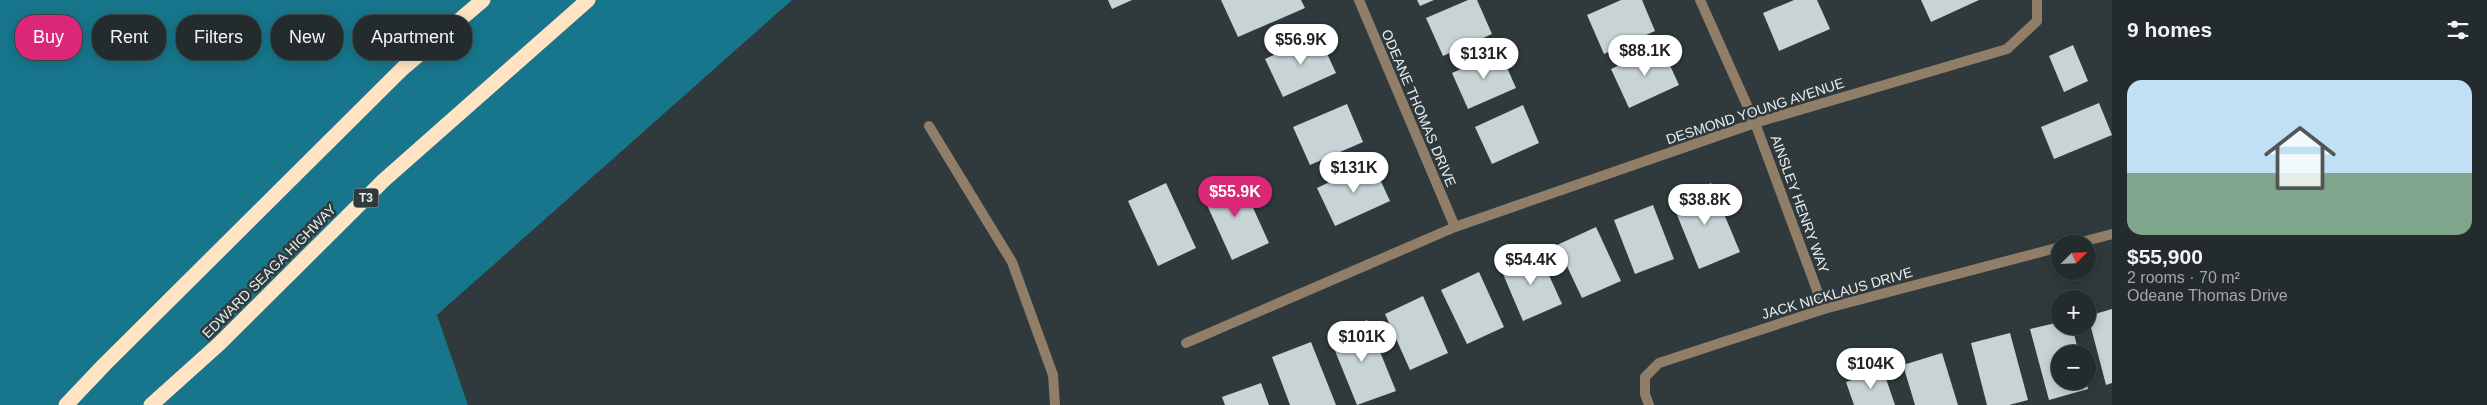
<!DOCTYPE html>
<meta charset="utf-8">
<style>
body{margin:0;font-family:Helvetica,sans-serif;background:#2c3334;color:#f1f3f6;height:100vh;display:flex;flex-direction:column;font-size:19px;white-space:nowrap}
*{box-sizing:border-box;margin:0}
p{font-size:16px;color:#a3a7a9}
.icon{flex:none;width:28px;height:28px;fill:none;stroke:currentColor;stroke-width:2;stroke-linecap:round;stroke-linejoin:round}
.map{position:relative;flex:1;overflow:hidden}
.details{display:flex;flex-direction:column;background:#242b2c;width:375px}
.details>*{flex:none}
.hud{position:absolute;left:15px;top:15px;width:475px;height:45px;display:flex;gap:10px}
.needle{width:32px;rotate:66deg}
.fabs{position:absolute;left:2051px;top:235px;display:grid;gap:10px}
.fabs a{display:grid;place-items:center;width:45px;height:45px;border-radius:50%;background:#242b2c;box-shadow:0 2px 12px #0003,0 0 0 1px #414748;font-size:25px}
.price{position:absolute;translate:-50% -42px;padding:0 11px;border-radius:18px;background:#fff;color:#222;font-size:16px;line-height:32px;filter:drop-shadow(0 1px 2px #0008)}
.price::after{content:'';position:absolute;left:50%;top:30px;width:15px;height:11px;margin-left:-8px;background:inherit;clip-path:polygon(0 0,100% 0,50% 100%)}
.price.on{background:#db2777;color:#fff}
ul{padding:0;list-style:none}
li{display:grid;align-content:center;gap:10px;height:265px;padding:0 15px}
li+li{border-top:1px solid #414748}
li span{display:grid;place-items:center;height:155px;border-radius:15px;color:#555}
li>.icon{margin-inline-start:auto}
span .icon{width:90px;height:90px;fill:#fffc;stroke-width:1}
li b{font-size:21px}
h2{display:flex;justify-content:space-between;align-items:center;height:60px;padding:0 15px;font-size:21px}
.chip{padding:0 18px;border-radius:20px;background:#242b2c;box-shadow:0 2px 12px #0003,0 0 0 1px #414748;font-size:18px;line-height:45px}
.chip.on{background:#db2777;color:#fff}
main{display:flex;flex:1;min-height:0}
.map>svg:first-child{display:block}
</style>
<main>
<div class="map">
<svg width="2112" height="405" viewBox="0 0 2112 405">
<rect width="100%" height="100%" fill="#30393b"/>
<polygon fill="#17768b" points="0,0 792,0 437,315 468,405 0,405"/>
<g fill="#c8d3d6">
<polygon points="1108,0 1132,0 1112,9"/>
<polygon points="1221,0 1301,0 1305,8 1238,37"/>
<polygon points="1417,0 1434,0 1420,6"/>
<polygon points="1468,0 1477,0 1492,34 1443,56 1426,18"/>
<polygon points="1621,0 1642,0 1655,31 1604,54 1587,15"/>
<polygon points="1794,0 1817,0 1830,29 1779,51 1763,13"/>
<polygon points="1921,0 1979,0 1931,22"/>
<polygon points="1318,34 1336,73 1283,97 1265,59"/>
<polygon points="2073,45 2088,81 2064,92 2049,56"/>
<polygon points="1661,46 1679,85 1629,108 1611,69"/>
<polygon points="1500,52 1516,88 1468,109 1452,73"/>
<polygon points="2099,103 2112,135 2054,159 2041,127"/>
<polygon points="1347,104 1363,142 1310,165 1293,127"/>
<polygon points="1523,105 1539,143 1492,164 1475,127"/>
<polygon points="1372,162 1390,201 1335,226 1317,188"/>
<polygon points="1239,177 1269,243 1232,260 1202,194"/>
<polygon points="1166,183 1196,248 1158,266 1128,201"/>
<polygon points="1711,183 1740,252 1699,269 1671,200"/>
<polygon points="1653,205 1674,259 1635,274 1614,220"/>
<polygon points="1596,227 1621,281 1582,298 1557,245"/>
<polygon points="1538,251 1562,304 1523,321 1500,267"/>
<polygon points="1479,272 1504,327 1467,344 1441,290"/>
<polygon points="1423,296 1448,353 1410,370 1385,314"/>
<polygon points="2112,309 2112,383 2106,385 2088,316"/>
<polygon points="1367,320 1396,391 1357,405 1329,336"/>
<polygon points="2060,322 2060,326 2072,326 2079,354 2060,354 2060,381 2086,381 2088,389 2049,400 2030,329"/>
<polygon points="2010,333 2028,400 2009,405 1987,405 1971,343"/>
<polygon points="1311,342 1336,405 1290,405 1272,357"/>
<polygon points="1942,353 1958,405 1915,405 1903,365"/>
<polygon points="1883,370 1895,405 1854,405 1846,382"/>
<polygon points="1261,383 1269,405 1225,405 1222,397"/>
</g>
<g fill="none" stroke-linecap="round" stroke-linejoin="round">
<polyline stroke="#917e68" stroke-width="10" points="929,126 1012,262 1053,375 1055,405"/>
<g stroke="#917e68" stroke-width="10">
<polyline points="1359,0 1455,227"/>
<polyline points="1700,0 1755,123 1824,309"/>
<polyline points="2074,244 2112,234"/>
<polyline points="1186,343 1455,227 1755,123 2007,49 2037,21 2037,0"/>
<polyline points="1649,405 1645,394 1645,377 1659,363 1824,309 2060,247"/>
</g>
<g stroke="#ffe3c2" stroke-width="15">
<polyline points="66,405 104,365 402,69 483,0"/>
<polyline points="151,405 219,344 384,180 588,0"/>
</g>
</g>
<g text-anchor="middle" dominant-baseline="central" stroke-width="5" stroke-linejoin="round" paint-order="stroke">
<rect fill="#30393b" stroke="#b1b7b9" stroke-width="1" x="353.5" y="188.5" width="25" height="19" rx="4"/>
<g font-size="12" font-weight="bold" fill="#e8edef">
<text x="366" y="198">T3</text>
</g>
<g font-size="14" fill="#e8edef" stroke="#30393b">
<text transform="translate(1419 108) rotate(67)">ODEANE THOMAS DRIVE</text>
<text transform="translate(1755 111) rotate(-18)">DESMOND YOUNG AVENUE</text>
<text transform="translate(1800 204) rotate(70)">AINSLEY HENRY WAY</text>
<text transform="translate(269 271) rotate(-45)">EDWARD SEAGA HIGHWAY</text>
<text transform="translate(1837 293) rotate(-16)">JACK NICKLAUS DRIVE</text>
</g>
</g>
</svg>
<div class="fabs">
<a><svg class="needle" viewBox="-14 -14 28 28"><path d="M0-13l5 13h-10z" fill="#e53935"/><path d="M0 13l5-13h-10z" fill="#a3a7a9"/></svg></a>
<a>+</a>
<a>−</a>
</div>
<b class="price" style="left:1301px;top:66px">$56.9K</b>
<b class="price" style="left:1645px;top:77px">$88.1K</b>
<b class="price" style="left:1484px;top:80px">$131K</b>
<b class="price" style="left:1354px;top:194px">$131K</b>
<b class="price on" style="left:1235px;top:218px">$55.9K</b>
<b class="price" style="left:1705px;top:226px">$38.8K</b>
<b class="price" style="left:1531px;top:286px">$54.4K</b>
<b class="price" style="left:1362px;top:363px">$101K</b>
<b class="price" style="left:1871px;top:390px">$104K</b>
<div class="hud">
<a class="chip on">Buy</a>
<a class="chip">Rent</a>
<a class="chip">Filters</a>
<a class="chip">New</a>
<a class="chip">Apartment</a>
</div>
</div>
<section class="details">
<h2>9 homes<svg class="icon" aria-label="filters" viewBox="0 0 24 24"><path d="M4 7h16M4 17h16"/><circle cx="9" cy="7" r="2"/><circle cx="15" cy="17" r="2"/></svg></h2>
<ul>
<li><span style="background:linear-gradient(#bfe0f5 60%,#7fa58c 0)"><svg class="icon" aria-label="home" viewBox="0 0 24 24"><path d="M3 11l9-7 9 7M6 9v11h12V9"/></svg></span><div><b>$55,900</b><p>2 rooms · 70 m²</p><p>Odeane Thomas Drive</p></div></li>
</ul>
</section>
</main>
